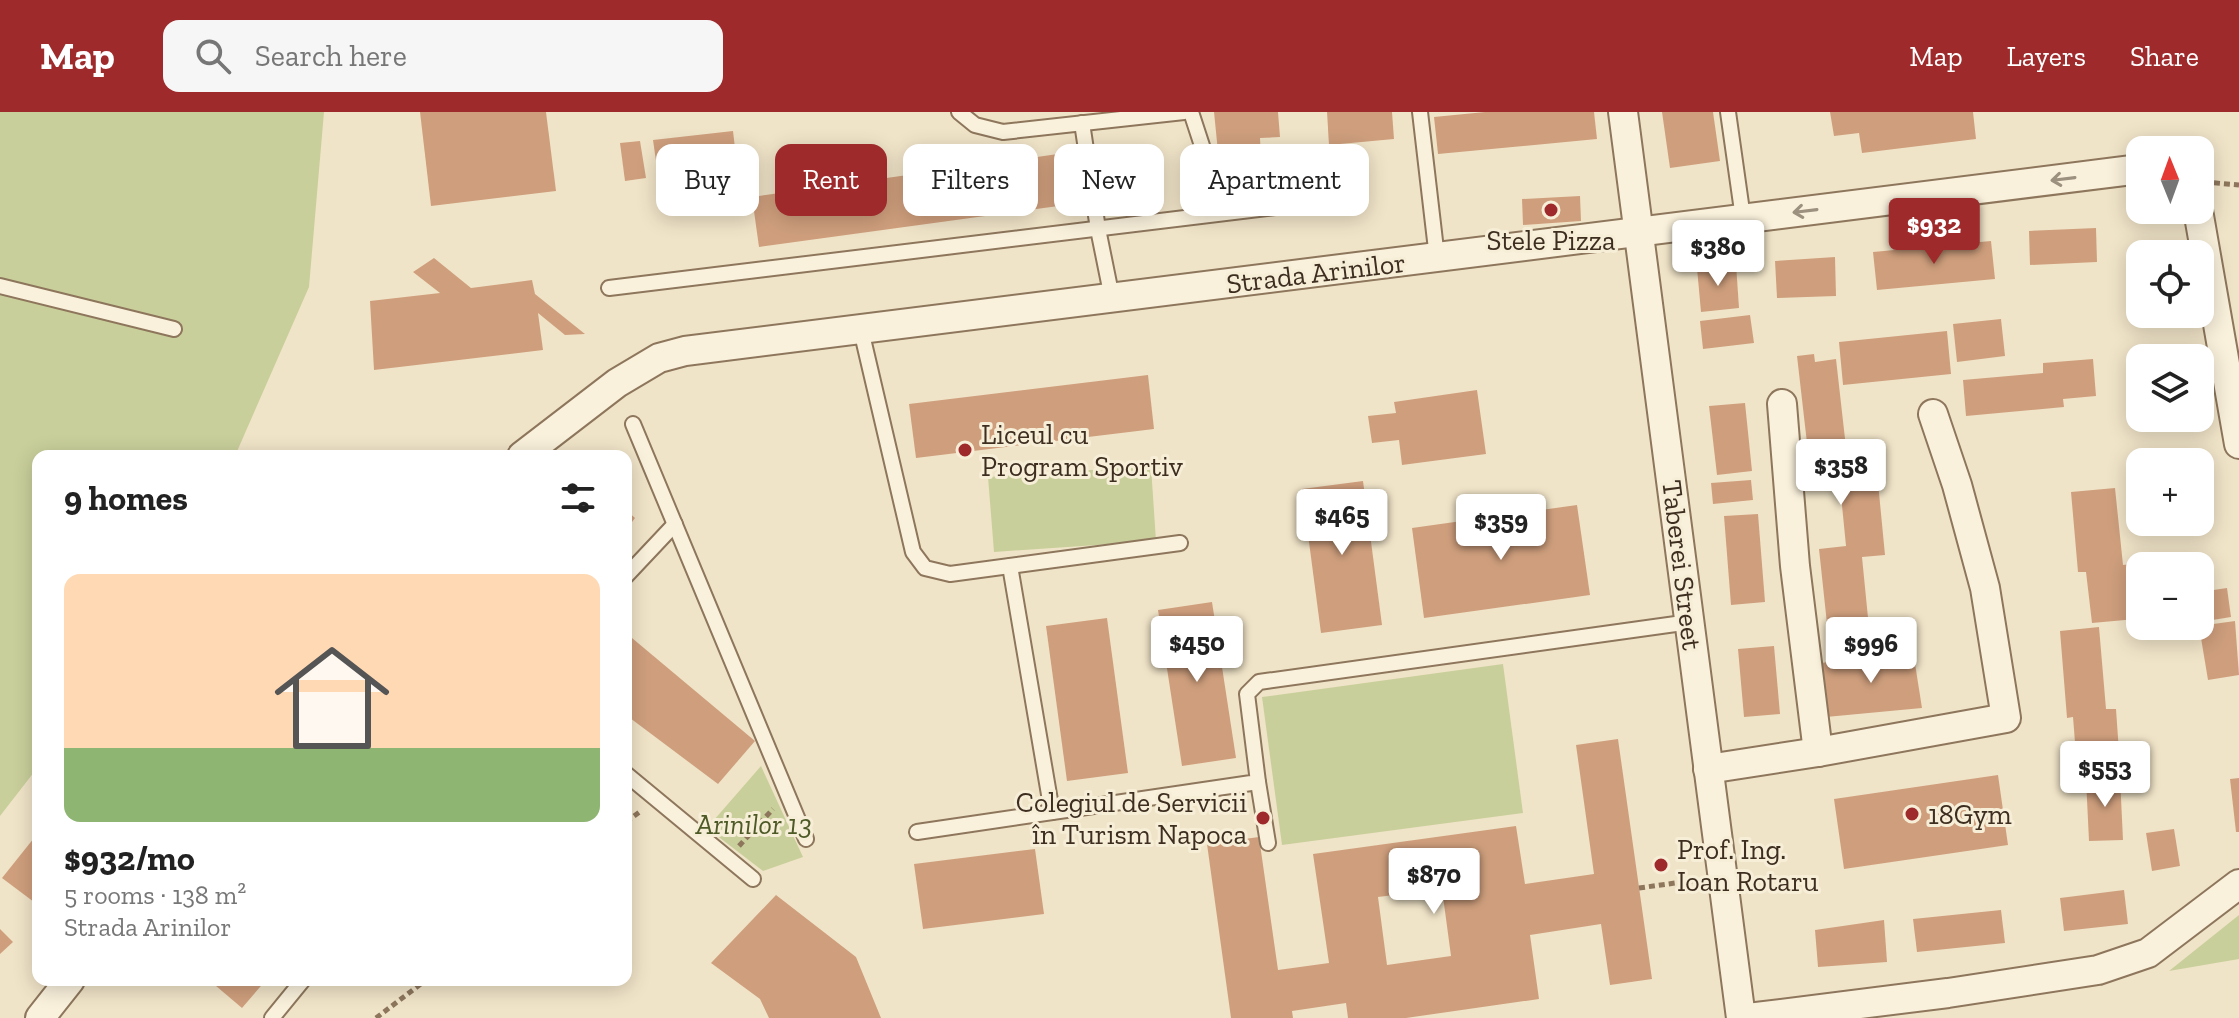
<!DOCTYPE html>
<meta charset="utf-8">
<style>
body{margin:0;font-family:"Zilla Slab",serif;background:#f6f6f6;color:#222;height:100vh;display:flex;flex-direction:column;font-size:30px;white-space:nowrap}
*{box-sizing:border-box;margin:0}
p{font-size:26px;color:#767676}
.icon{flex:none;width:44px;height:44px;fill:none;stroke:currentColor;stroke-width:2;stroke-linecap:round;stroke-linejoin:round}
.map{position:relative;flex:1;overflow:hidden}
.panel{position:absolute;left:32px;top:338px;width:600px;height:536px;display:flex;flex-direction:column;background:#fff;border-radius:16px;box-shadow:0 4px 20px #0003}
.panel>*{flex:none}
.top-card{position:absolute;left:656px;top:32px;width:760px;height:72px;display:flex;gap:16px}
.needle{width:52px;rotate:359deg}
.controls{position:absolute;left:2126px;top:24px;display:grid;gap:16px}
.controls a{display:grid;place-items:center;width:88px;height:88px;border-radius:16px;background:#fff;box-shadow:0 4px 20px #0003;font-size:40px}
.price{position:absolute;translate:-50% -68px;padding:0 18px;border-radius:8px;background:#fff;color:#222;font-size:26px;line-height:52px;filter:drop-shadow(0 2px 4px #0008)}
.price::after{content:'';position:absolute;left:50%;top:48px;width:24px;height:18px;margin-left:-12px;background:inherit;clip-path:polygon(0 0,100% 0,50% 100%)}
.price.active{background:#9e2a2b;color:#fff}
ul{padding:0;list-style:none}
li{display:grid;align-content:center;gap:16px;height:424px;padding:0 32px}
li span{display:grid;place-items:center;height:248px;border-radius:16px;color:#555}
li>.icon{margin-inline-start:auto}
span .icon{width:144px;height:144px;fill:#fffc;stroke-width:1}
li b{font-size:34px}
h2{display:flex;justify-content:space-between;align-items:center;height:96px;padding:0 32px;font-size:34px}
.pill{padding:0 28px;border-radius:16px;background:#fff;box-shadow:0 4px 20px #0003;font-size:28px;line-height:72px}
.pill.active{background:#9e2a2b;color:#fff}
header{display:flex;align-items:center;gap:48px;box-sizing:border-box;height:112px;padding:0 40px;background:#9e2a2b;color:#fff}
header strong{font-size:38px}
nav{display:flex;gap:44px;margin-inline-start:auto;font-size:28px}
.search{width:560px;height:72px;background:#f6f6f6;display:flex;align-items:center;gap:20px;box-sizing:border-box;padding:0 28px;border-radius:16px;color:#767676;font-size:30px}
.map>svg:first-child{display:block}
</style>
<header>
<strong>Map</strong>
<div class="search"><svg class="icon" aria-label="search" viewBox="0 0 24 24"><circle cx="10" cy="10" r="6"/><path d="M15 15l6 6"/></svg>Search here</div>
<nav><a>Map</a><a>Layers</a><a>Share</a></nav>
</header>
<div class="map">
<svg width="2239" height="906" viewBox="0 0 2239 906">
<rect width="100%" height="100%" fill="#f0e4c8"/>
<g fill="#c9cf9b">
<polygon points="0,0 324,0 309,175 235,344 38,344 38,655 0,704"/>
<polygon points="1151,354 1156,429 994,440 988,365"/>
<polygon points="1503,552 1523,701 1282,733 1262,585"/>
<polygon points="761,654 803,745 763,759 707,716"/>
<polygon points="2239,803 2239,847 2169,859"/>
</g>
<g fill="#cf9f7d" fill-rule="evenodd">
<polygon points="420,0 546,0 556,79 431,94"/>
<polygon points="1214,0 1278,0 1280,25 1260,26 1261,46 1219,50"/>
<polygon points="1327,0 1392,0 1394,27 1329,33"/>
<polygon points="1485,0 1594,0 1597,27 1438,42 1434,5"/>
<polygon points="1662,0 1713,0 1720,49 1670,56"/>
<polygon points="1830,0 1973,0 1976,27 1862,41 1859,21 1834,24"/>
<polygon points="733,19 737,53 712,56 711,48 657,56 653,28"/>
<polygon points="640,29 646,66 625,69 620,31"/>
<polygon points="1058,42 1066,93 759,135 752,85"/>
<polygon points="1580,84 1581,109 1523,113 1522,87"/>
<polygon points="2096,116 2097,150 2030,153 2029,119"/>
<polygon points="1991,129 1995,167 1877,178 1873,140"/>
<polygon points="1835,145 1836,184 1777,186 1775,149"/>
<polygon points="434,146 471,176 532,168 535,182 585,222 565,223 538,201 543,238 374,258 370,189 440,181 413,160"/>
<polygon points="1736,152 1739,196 1701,200 1697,156"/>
<polygon points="1750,203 1754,231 1703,237 1700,209"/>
<polygon points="2001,207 2005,244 1957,250 1953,212"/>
<polygon points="1947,219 1951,262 1843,273 1839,230"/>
<polygon points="2186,233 2188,246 2154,246 2153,237"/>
<polygon points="1814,242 1815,250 1836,247 1849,362 1877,360 1885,443 1862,445 1871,536 1830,540 1819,437 1846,434 1839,363 1811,366 1797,244"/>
<polygon points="2093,247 2096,284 2063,287 2064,295 1966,304 1963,268 2043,261 2043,251"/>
<polygon points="1148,263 1154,317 916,346 909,292"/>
<polygon points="2140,277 2140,306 2151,308 2132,310 2129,279"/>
<polygon points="1477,278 1486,342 1402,353 1399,328 1372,331 1368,304 1396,301 1394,290"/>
<polygon points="1745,291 1752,359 1717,363 1709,294"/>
<polygon points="2202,344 2212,412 2180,416 2180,410 2200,410 2200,350 2175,348"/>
<polygon points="1751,368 1753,388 1713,392 1711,371"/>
<polygon points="1363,369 1382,513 1321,521 1302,377"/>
<polygon points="2115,376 2123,453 2131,452 2136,507 2092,511 2086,460 2078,460 2071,380"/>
<polygon points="1577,393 1590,483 1424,506 1412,416"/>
<polygon points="626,398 635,406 626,418"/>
<polygon points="1758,402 1765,490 1731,493 1724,404"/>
<polygon points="2227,476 2231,505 2200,510 2200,480"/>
<polygon points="1212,490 1236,646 1182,654 1158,498"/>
<polygon points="1107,506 1128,661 1067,669 1046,514"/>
<polygon points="2235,509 2239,563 2208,568 2199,514"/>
<polygon points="2099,515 2106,597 2116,597 2119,640 2076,643 2073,605 2067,606 2060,519"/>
<polygon points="626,521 755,629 718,672 626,603"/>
<polygon points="1774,534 1780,602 1744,605 1738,537"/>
<polygon points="1913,539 1922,596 1826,605 1821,551"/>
<path d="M1618,627L1652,867L1610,873L1601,812L1530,823L1539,887L1406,906H1348L1346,891L1292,899L1293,906H1231L1207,732L1259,725L1278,858L1329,851L1313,742L1516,714L1525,772L1594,762L1576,633ZM1442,777L1451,844L1387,853L1378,785Z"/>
<polygon points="1998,663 2008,733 1844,757 1834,687"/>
<polygon points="2120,665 2123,728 2089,729 2086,667"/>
<polygon points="2239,666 2239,720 2236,720 2230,667"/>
<polygon points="2174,717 2180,754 2152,759 2146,721"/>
<polygon points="38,721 38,793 2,766"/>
<polygon points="1035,737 1044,802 923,817 914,752"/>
<polygon points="2124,778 2128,812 2064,819 2060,786"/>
<polygon points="776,783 856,845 881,906 769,906 760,887 711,851"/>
<polygon points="2001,798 2005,831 1917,840 1913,807"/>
<polygon points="1884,808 1887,850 1818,855 1815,818"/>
<polygon points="0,817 13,830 0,842"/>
<polygon points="209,868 266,868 242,896"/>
</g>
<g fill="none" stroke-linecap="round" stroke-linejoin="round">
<g stroke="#8d765c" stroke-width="18">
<g id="service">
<polyline points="959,0 975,13 1003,20 1184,0"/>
<polyline points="1191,0 1224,101"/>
<polyline points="1420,0 1437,146"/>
<polyline points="1728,0 1743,106"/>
<polyline points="1082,11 1098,117 1112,186"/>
<polyline points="0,174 174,217"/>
<polyline points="609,176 1275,95"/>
<polyline points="861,218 913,440 925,456 950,462 1180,431"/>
<polyline points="633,312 806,727"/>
<polyline points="1010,454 1052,700"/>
<polyline points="626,464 675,412"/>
<polyline points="626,662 753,767"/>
<polyline points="1258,670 1268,731"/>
<polyline points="917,720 1258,670 1247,582 1259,570 1690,510"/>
<polyline points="272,906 303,868"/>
</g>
</g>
<g stroke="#8d765c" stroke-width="32">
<g id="minor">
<polyline points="1623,0 1741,906"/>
<polyline points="2198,98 2239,332"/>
<polyline points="1782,292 1795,454 1818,640"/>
<polyline points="522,344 617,271 659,246 685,239 2140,57"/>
<polyline points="1708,657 1818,640 2006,606 1985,476 1957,373 1933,302"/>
<polyline points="40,906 70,868"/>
<polyline points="1748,906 1948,881 2098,858 2148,841 2239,772"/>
</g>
</g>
<g stroke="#8d765c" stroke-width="5" stroke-dasharray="6 4" stroke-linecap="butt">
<polyline points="2204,70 2239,73"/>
<polyline points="626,710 641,699"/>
<polyline points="739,734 773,697"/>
<polyline points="1639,776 1697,768"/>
<polyline points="376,906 426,868"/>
</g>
<use href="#service" stroke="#faf1dc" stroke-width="14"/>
<use href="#minor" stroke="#faf1dc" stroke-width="28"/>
</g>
<defs><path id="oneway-shaft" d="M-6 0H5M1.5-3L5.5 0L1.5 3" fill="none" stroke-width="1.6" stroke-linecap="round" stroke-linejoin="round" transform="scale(2)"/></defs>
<g stroke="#9c907e">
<use href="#oneway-shaft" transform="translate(2063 67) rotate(173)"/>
<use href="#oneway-shaft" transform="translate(1805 99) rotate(173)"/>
</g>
<g fill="#9e2a2b" stroke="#f7eed8" stroke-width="3">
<circle cx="1551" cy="98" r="8"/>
<circle cx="965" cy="338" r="8"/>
<circle cx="1912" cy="702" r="8"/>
<circle cx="1263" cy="706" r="8"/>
<circle cx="1661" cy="753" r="8"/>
</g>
<g text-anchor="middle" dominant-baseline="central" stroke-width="6" stroke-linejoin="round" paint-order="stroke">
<g font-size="28" fill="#3d2e20" stroke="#f7eed8" text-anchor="start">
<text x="1551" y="128" text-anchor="middle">Stele Pizza</text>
<text x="981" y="322">Liceul cu<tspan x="981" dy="32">Program Sportiv</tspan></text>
<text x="1247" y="690" text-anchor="end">Colegiul de Servicii<tspan x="1247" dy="32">în Turism Napoca</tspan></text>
<text x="1928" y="702">18Gym</text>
<text x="1677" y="737">Prof. Ing.<tspan x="1677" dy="32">Ioan Rotaru</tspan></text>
</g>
<g font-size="28" fill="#3d2e20" stroke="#f7eed8">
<text transform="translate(1316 161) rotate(-7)">Strada Arinilor</text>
<text transform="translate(1682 453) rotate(83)">Taberei Street</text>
</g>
<g font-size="28" font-style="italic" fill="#4d5a26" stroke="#f7eed8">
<text x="754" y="712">Arinilor 13</text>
</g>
</g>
</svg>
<div class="controls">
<a><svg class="needle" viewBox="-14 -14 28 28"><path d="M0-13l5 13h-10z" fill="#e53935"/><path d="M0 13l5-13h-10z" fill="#767676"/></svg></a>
<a><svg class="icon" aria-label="locate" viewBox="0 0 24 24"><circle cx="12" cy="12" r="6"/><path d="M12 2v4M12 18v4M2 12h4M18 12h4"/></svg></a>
<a><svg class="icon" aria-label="layers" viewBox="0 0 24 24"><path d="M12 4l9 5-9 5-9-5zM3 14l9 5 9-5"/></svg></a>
<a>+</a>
<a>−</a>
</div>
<b class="price active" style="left:1934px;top:154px">$932</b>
<b class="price" style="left:1718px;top:176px">$380</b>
<b class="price" style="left:1841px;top:395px">$358</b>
<b class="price" style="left:1342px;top:445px">$465</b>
<b class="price" style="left:1501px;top:450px">$359</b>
<b class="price" style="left:1197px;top:572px">$450</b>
<b class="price" style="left:1871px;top:573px">$996</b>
<b class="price" style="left:2105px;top:697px">$553</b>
<b class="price" style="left:1434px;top:804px">$870</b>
<div class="top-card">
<a class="pill">Buy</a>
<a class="pill active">Rent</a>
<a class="pill">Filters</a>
<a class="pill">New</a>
<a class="pill">Apartment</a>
</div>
<section class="panel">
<h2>9 homes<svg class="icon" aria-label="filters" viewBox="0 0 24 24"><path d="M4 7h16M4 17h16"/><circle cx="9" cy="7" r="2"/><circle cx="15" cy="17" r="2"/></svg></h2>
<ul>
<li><span style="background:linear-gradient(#ffd9b3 70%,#8fb573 0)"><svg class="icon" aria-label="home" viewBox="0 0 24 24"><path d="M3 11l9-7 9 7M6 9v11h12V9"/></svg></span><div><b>$932/mo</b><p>5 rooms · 138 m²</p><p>Strada Arinilor</p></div></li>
</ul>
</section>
</div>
